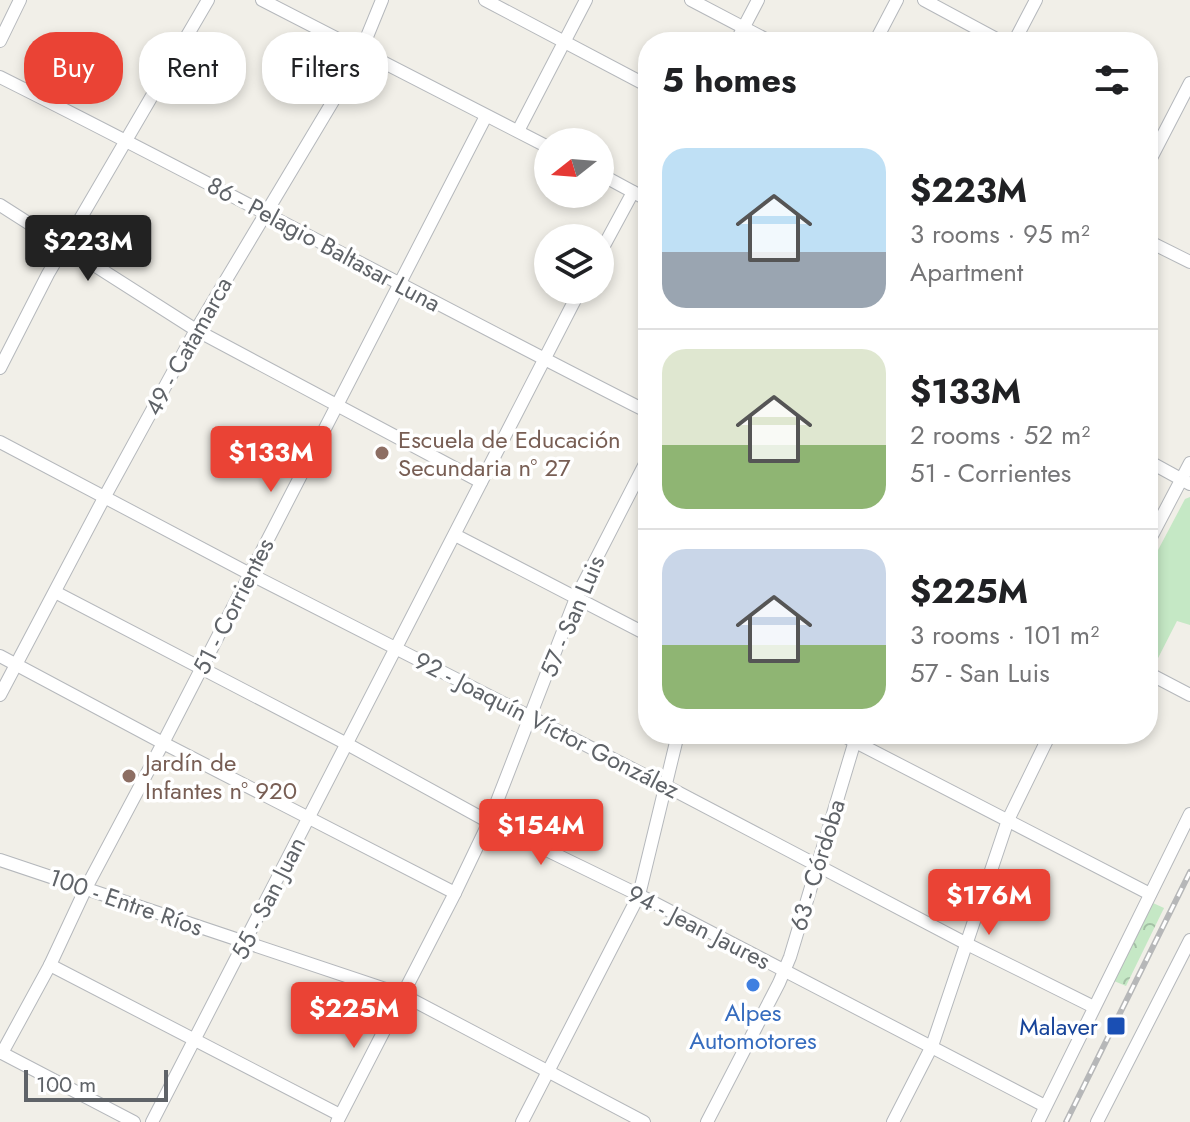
<!DOCTYPE html>
<meta charset="utf-8">
<style>
body{margin:0;font-family:Jost,sans-serif;background:#f2f2f2;color:#202124;height:100vh;display:flex;flex-direction:column;font-size:30px;white-space:nowrap}
*{box-sizing:border-box;margin:0}
p{font-size:26px;color:#757577}
.icon{flex:none;width:44px;height:44px;fill:none;stroke:currentColor;stroke-width:2;stroke-linecap:round;stroke-linejoin:round}
.map{position:relative;flex:1;overflow:hidden}
.drawer{position:absolute;left:638px;top:32px;width:520px;height:712px;display:flex;flex-direction:column;background:#fff;border-radius:32px;box-shadow:0 4px 12px #0003}
.drawer>*{flex:none}
.hud{position:absolute;left:24px;top:32px;width:494px;height:72px;display:flex;gap:16px}
.needle{width:52px;rotate:253deg}
.fabs{position:absolute;left:534px;top:128px;display:grid;gap:16px}
.fabs a{display:grid;place-items:center;width:80px;height:80px;border-radius:50%;background:#fff;box-shadow:0 4px 12px #0003;font-size:40px}
.scale{position:absolute;left:24px;bottom:20px;width:144px;box-sizing:border-box;padding-left:8px;border:4px solid #5f6368;border-top:0;font-size:22px;line-height:28px;white-space:nowrap;color:#5f6368;-webkit-text-stroke:6px #fff;paint-order:stroke}
.price{position:absolute;translate:-50% -68px;padding:0 18px;border-radius:8px;background:#ea4335;color:#fff;font-size:26px;line-height:52px;filter:drop-shadow(0 2px 4px #0008)}
.price::after{content:'';position:absolute;left:50%;top:48px;width:24px;height:18px;margin-left:-12px;background:inherit;clip-path:polygon(0 0,100% 0,50% 100%)}
.price.current{background:#222;color:#fff}
ul{padding:0;list-style:none}
li{display:flex;align-items:center;gap:24px;height:200px;padding:0 24px}
li+li{border-top:2px solid #e0e0e0}
li span{display:grid;place-items:center;flex:none;width:224px;height:160px;border-radius:24px;color:#555}
li>.icon{margin-inline-start:auto}
span .icon{width:96px;height:96px;fill:#fffc;stroke-width:1}
li b{font-size:34px}
h2{display:flex;justify-content:space-between;align-items:center;height:96px;padding:0 24px;font-size:34px}
.chip{padding:0 28px;border-radius:32px;background:#fff;box-shadow:0 4px 12px #0003;font-size:28px;line-height:72px}
.chip.current{background:#ea4335;color:#fff}
.map>svg:first-child{display:block}
</style>
<div class="map">
<svg width="1190" height="1122" viewBox="0 0 1190 1122">
<defs>
<pattern id="park-crowns" width="20" height="18" patternUnits="userSpaceOnUse" patternTransform="scale(2)"><rect width="20" height="18" fill="#c5e8c5"/><path d="M2 6a3 3 0 1 1 6 0M12 15a3 3 0 1 1 6 0" fill="none" stroke="#a3c0a4"/></pattern>
</defs>
<rect width="100%" height="100%" fill="#f1efe8"/>
<polygon fill="#c5e8c5" points="1190,497 1190,625 1177,621 1155,664 1148,661 1148,569 1185,499"/>
<polygon fill="url(#park-crowns)" points="1153,903 1164,908 1126,986 1114,981"/>
<g fill="none" stroke-linecap="round" stroke-linejoin="round">
<g stroke="#b5b8bc" stroke-width="14">
<g id="minor">
<polyline points="262,0 548,147"/>
<polyline points="485,0 648,86"/>
<polyline points="691,0 771,42"/>
<polyline points="924,0 1002,42"/>
<polyline points="0,41 20,0"/>
<polyline points="736,42 758,0"/>
<polyline points="875,42 897,0"/>
<polyline points="1014,42 1036,0"/>
<path d="M0,77C218,186 431,302 648,412"/>
<polyline points="518,131 586,0"/>
<polyline points="1148,164 1190,83"/>
<polyline points="600,174 648,200"/>
<polyline points="0,205 196,330 481,482"/>
<polyline points="1148,241 1190,262"/>
<polyline points="600,253 633,192"/>
<polyline points="0,368 48,274 208,0"/>
<polyline points="0,442 250,574 666,786 967,944 1094,1007"/>
<polyline points="1148,461 1190,484"/>
<polyline points="455,535 648,635"/>
<polyline points="1148,543 1190,463"/>
<polyline points="55,592 347,744 489,822 639,895 1045,1106"/>
<polyline points="0,656 163,743 455,893"/>
<polyline points="1148,673 1190,695"/>
<polyline points="0,695 104,498 196,330 357,61 382,0"/>
<polyline points="840,734 1150,894"/>
<polyline points="0,860 403,995 644,1122"/>
<polyline points="50,965 340,1115"/>
<polyline points="0,1052 134,1122"/>
<polyline points="2,1053 50,965 86,888 163,743 486,116"/>
<polyline points="152,1122 580,290"/>
<polyline points="337,1122 455,893 489,822 576,598 648,458"/>
<polyline points="522,1122 639,895 678,734"/>
<polyline points="707,1122 779,983 790,957 857,734"/>
<polyline points="893,1122 932,1046 1008,820 1050,734"/>
<polyline points="1038,1122 1190,814"/>
<polyline points="1097,1122 1190,940"/>
</g>
</g>
<use href="#minor" stroke="#fff" stroke-width="12"/>
<g stroke="#b6b7b8" stroke-width="6">
<polyline id="rail" points="1066,1122 1190,872"/>
</g>
<use href="#rail" stroke="#fff" stroke-width="3" stroke-dasharray="9" stroke-linecap="butt"/>
</g>
<g fill="#8d6e63" stroke="#fff" stroke-width="3">
<circle cx="382" cy="453" r="8"/>
<circle cx="129" cy="776" r="8"/>
</g>
<circle fill="#3f7fe0" stroke="#fff" stroke-width="3" cx="753" cy="985" r="8"/>
<rect fill="#1a4fb4" stroke="#fff" stroke-width="3" x="1106" y="1016" width="20" height="20" rx="4"/>
<g text-anchor="middle" dominant-baseline="central" stroke-width="7" stroke-linejoin="round" paint-order="stroke">
<g font-size="24" fill="#5f6368" stroke="#fff">
<text transform="translate(324 244) rotate(28)">86 - Pelagio Baltasar Luna</text>
<text transform="translate(188 346) rotate(-61)">49 - Catamarca</text>
<text transform="translate(233 606) rotate(-63)">51 - Corrientes</text>
<text transform="translate(572 616) rotate(-67)">57 - San Luis</text>
<text transform="translate(547 725) rotate(27)">92 - Joaquín Víctor González</text>
<text transform="translate(817 865) rotate(-73)">63 - Córdoba</text>
<text transform="translate(268 898) rotate(-63)">55 - San Juan</text>
<text transform="translate(126 902) rotate(19)">100 - Entre Ríos</text>
<text transform="translate(699 927) rotate(27)">94 - Jean Jaures</text>
</g>
<g font-size="24" fill="#785e54" stroke="#fff" text-anchor="start">
<text x="398" y="439">Escuela de Educación<tspan x="398" dy="28">Secundaria nº 27</tspan></text>
<text x="145" y="762">Jardín de<tspan x="145" dy="28">Infantes nº 920</tspan></text>
</g>
<g font-size="24" fill="#366cbe" stroke="#fff">
<text x="753" y="1012">Alpes<tspan x="753" dy="28">Automotores</tspan></text>
</g>
<g font-size="24" fill="#164399" stroke="#fff" text-anchor="end">
<text x="1098" y="1026">Malaver</text>
</g>
</g>
</svg>
<div class="fabs">
<a><svg class="needle" viewBox="-14 -14 28 28"><path d="M0-13l5 13h-10z" fill="#e53935"/><path d="M0 13l5-13h-10z" fill="#757577"/></svg></a>
<a><svg class="icon" aria-label="layers" viewBox="0 0 24 24"><path d="M12 4l9 5-9 5-9-5zM3 14l9 5 9-5"/></svg></a>
</div>
<div class="scale">100 m</div>
<b class="price current" style="left:88px;top:283px">$223M</b>
<b class="price" style="left:271px;top:494px">$133M</b>
<b class="price" style="left:541px;top:867px">$154M</b>
<b class="price" style="left:989px;top:937px">$176M</b>
<b class="price" style="left:354px;top:1050px">$225M</b>
<div class="hud">
<a class="chip current">Buy</a>
<a class="chip">Rent</a>
<a class="chip">Filters</a>
</div>
<section class="drawer">
<h2>5 homes<svg class="icon" aria-label="filters" viewBox="0 0 24 24"><path d="M4 7h16M4 17h16"/><circle cx="9" cy="7" r="2"/><circle cx="15" cy="17" r="2"/></svg></h2>
<ul>
<li><span style="background:linear-gradient(#bfe0f5 65%,#9aa5b1 0)"><svg class="icon" aria-label="home" viewBox="0 0 24 24"><path d="M3 11l9-7 9 7M6 9v11h12V9"/></svg></span><div><b>$223M</b><p>3 rooms · 95 m²</p><p>Apartment</p></div></li>
<li><span style="background:linear-gradient(#dfe7d0 60%,#8fb573 0)"><svg class="icon" aria-label="home" viewBox="0 0 24 24"><path d="M3 11l9-7 9 7M6 9v11h12V9"/></svg></span><div><b>$133M</b><p>2 rooms · 52 m²</p><p>51 - Corrientes</p></div></li>
<li><span style="background:linear-gradient(#c9d6e8 60%,#8fb573 0)"><svg class="icon" aria-label="home" viewBox="0 0 24 24"><path d="M3 11l9-7 9 7M6 9v11h12V9"/></svg></span><div><b>$225M</b><p>3 rooms · 101 m²</p><p>57 - San Luis</p></div></li>
</ul>
</section>
</div>
